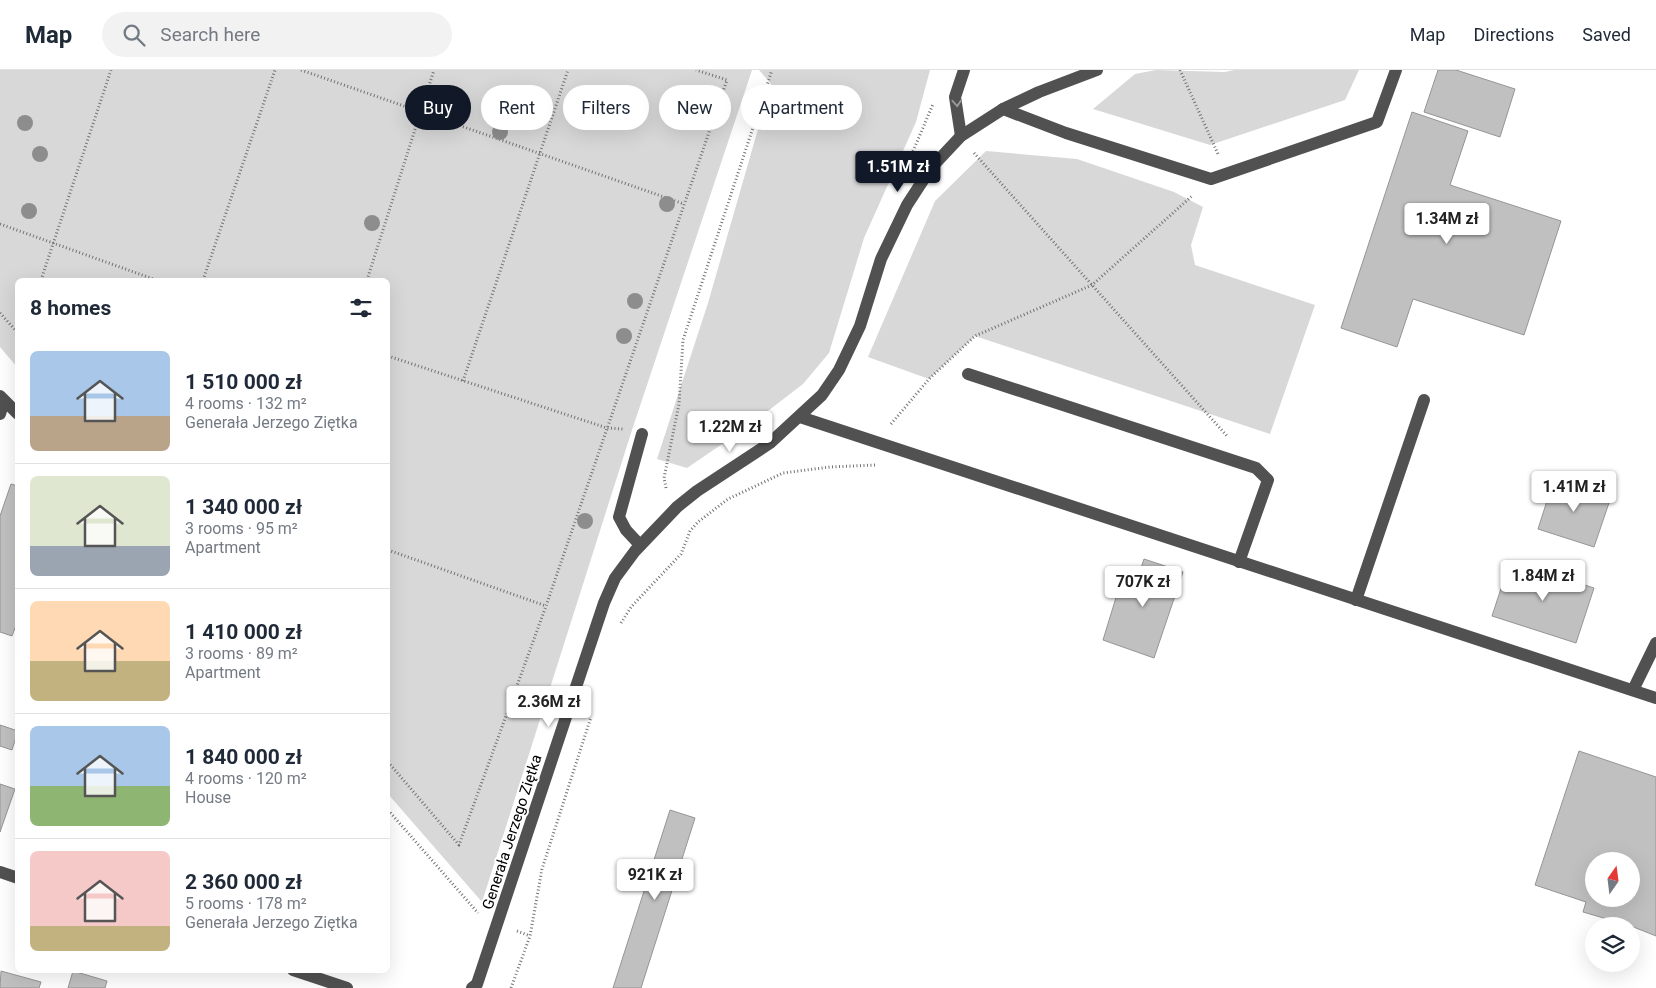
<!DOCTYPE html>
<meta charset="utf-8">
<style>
body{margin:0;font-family:Roboto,sans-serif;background:#f2f2f3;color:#1f2937;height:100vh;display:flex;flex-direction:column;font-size:19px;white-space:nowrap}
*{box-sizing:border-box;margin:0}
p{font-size:16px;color:#747a83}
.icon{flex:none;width:28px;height:28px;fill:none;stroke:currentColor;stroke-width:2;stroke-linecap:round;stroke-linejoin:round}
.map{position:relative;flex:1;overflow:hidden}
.drawer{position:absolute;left:15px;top:208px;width:375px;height:695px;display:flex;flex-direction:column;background:#fff;border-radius:8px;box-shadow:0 5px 20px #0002}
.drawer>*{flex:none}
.hud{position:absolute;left:405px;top:15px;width:475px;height:45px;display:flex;gap:10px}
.needle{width:32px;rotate:14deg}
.fabs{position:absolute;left:1585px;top:782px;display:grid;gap:10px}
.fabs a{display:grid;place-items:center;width:55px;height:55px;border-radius:50%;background:#fff;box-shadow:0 5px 20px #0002;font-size:25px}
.price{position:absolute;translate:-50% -42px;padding:0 11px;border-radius:5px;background:#fff;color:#222;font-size:16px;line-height:32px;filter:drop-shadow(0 1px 2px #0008)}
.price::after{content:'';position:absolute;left:50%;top:30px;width:15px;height:11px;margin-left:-8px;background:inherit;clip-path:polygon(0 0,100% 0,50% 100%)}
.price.current{background:#111827;color:#fff}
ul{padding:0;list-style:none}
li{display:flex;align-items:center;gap:15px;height:125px;padding:0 15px}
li+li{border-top:1px solid #e0e1e3}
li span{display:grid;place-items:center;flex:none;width:140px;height:100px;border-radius:8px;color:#555}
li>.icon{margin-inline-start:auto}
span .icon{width:60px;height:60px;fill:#fffc;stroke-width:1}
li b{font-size:21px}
h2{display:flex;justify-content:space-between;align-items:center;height:60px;padding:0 15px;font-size:21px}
.chip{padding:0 18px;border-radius:22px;background:#fff;box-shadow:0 5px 20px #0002;font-size:18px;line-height:45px}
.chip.current{background:#111827;color:#fff}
header{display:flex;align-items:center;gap:30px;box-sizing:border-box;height:70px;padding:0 25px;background:#fff;border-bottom:1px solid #e0e1e3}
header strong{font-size:24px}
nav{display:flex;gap:28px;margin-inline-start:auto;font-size:18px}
.search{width:350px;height:45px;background:#f2f2f3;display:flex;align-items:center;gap:12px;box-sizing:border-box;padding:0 18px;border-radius:28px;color:#747a83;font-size:19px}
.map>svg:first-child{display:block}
</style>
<header>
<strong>Map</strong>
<div class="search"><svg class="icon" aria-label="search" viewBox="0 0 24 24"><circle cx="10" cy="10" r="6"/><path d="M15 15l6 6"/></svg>Search here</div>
<nav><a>Map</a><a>Directions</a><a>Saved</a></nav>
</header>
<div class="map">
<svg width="1656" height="918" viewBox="0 0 1656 918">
<rect width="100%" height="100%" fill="#fff"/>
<g fill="#d8d8d8">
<polygon points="0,0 752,0 632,360 482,832 388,724 388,210 18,210 17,297 0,277"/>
<polygon points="759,0 930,0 916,52 864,168 829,283 803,314 747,357 687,398 657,389 708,233 771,14"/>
<polygon points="1156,0 1225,2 1234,0 1359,0 1345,30 1210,75 1093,39 1135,4"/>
<polygon points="986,81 1077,89 1174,122 1203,137 1191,175 1195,195 1315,235 1270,364 975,266 929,309 868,287 935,131"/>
</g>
<g fill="#c0c0c0" stroke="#959595" fill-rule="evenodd">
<polygon points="1438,0 1456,0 1515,19 1500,67 1424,42"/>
<polygon points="1412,42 1468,61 1450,115 1561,151 1524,265 1413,229 1397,277 1341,258"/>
<polygon points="1554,409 1611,427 1594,477 1538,459"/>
<polygon points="11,414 18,416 18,550 12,566 0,562 0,446"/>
<polygon points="1144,489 1183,502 1154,588 1103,570 1122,508 1130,501 1140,501"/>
<polygon points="1510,491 1594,518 1576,573 1492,546"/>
<polygon points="0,655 18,661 12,680 0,676"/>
<path d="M1579,681L1656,707V866L1631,856L1583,842L1586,832L1535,815ZM1594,791H1631V829H1594Z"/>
<polygon points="0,714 15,719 0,762"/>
<polygon points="670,740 695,748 641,918 613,918"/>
<polygon points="1,901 41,912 39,918 0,918"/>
<polygon points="73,901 107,911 105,918 68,918"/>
</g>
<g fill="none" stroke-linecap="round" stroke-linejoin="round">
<g stroke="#737373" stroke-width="3" stroke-dasharray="1 2.5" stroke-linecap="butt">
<polyline points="301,0 684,134"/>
<polyline points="1180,0 1218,84"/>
<polyline points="974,83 1227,366"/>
<polyline points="900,102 914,79 933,34"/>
<polyline points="0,154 156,210"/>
<polyline points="41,210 111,0"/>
<polyline points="203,210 275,0"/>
<polyline points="367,210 434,0"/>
<polyline points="0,243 18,263"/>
<polyline points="388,286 607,358 623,359"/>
<polyline points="463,311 568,0"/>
<polyline points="891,354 929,309 975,266 1092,215 1192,126"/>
<polyline points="666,418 664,408 679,334 683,270 772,0"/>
<polyline points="388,480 546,536"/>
<polyline points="621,553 631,537 681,484 690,461 698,452 728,429 783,403 830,397 875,395"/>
<polyline points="388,692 459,775 546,536 727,10 696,0"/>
<polyline points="388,740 478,843"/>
<polyline points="517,861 530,866"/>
<polyline points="511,918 530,866 542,799 591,647"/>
</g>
<g stroke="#515151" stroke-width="12">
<polyline points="1003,39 1066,63 1211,109 1377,52 1396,0"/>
<polyline points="961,66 955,27 964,0"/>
<polyline points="968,304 1256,398 1268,410 1239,492"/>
<polyline points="0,326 18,344"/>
<polyline points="0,344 4,331"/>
<polyline points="800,347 1656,628"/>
<polyline points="640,475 626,460 619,447 642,364"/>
<polyline points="1356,530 1424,330"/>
<polyline points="1633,620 1656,573"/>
<polyline points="0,802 18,808"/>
<polyline points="293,900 347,918"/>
<polyline points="472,918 477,914 604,533 615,508 635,481 677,437 697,421 770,373 822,325 839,300 860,256 881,189 907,135 931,98 961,66 1003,39 1039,22 1097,0"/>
</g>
</g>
<g fill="#8d8d8d">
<circle cx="25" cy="53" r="8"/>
<circle cx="500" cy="62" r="8"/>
<circle cx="40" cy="84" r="8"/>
<circle cx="667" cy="134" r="8"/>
<circle cx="29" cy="141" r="8"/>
<circle cx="372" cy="153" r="8"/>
<circle cx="635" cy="231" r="8"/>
<circle cx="624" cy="266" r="8"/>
<circle cx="585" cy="451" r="8"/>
</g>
<defs><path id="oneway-chevron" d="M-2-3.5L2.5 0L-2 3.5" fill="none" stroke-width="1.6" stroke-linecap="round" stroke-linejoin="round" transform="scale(1.25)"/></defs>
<use stroke="#979797" href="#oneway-chevron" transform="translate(957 33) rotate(86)"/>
<g text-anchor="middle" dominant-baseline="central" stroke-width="4" stroke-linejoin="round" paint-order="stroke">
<g font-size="15" fill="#000" stroke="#fff">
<text transform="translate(512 762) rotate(-72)">Generała Jerzego Ziętka</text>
</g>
</g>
</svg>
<div class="fabs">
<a><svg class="needle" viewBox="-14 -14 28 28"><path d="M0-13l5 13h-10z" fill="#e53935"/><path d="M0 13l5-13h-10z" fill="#747a83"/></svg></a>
<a><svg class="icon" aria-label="layers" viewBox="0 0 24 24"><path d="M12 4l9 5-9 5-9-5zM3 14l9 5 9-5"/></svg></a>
</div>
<b class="price current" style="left:898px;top:123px">1.51M zł</b>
<b class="price" style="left:1447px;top:175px">1.34M zł</b>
<b class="price" style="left:730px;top:383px">1.22M zł</b>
<b class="price" style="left:1574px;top:443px">1.41M zł</b>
<b class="price" style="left:1543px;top:532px">1.84M zł</b>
<b class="price" style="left:1143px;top:538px">707K zł</b>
<b class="price" style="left:549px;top:658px">2.36M zł</b>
<b class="price" style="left:655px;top:831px">921K zł</b>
<div class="hud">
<a class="chip current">Buy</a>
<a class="chip">Rent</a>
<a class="chip">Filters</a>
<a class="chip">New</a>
<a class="chip">Apartment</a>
</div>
<section class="drawer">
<h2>8 homes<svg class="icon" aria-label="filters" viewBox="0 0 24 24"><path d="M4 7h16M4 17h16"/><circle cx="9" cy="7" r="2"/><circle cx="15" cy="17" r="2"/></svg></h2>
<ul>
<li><span style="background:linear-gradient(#a9c7e8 65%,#b9a48a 0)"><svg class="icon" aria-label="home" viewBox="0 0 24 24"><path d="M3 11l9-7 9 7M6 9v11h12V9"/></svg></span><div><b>1 510 000 zł</b><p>4 rooms · 132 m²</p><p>Generała Jerzego Ziętka</p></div></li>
<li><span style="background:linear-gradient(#dfe7d0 70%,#9aa5b1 0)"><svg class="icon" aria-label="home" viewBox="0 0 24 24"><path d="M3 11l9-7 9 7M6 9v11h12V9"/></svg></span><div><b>1 340 000 zł</b><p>3 rooms · 95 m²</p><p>Apartment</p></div></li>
<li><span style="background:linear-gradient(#ffd9b3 60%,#c2b280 0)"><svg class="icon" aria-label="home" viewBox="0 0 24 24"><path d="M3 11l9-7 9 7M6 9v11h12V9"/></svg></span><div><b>1 410 000 zł</b><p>3 rooms · 89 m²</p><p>Apartment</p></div></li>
<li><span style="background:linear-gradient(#a9c7e8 60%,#8fb573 0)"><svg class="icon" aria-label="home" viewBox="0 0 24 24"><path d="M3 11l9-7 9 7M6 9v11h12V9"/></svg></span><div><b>1 840 000 zł</b><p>4 rooms · 120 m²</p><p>House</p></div></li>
<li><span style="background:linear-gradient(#f6c9c9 75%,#c2b280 0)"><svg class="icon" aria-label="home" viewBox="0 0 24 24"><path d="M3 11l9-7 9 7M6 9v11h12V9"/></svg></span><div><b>2 360 000 zł</b><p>5 rooms · 178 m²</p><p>Generała Jerzego Ziętka</p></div></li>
</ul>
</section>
</div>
